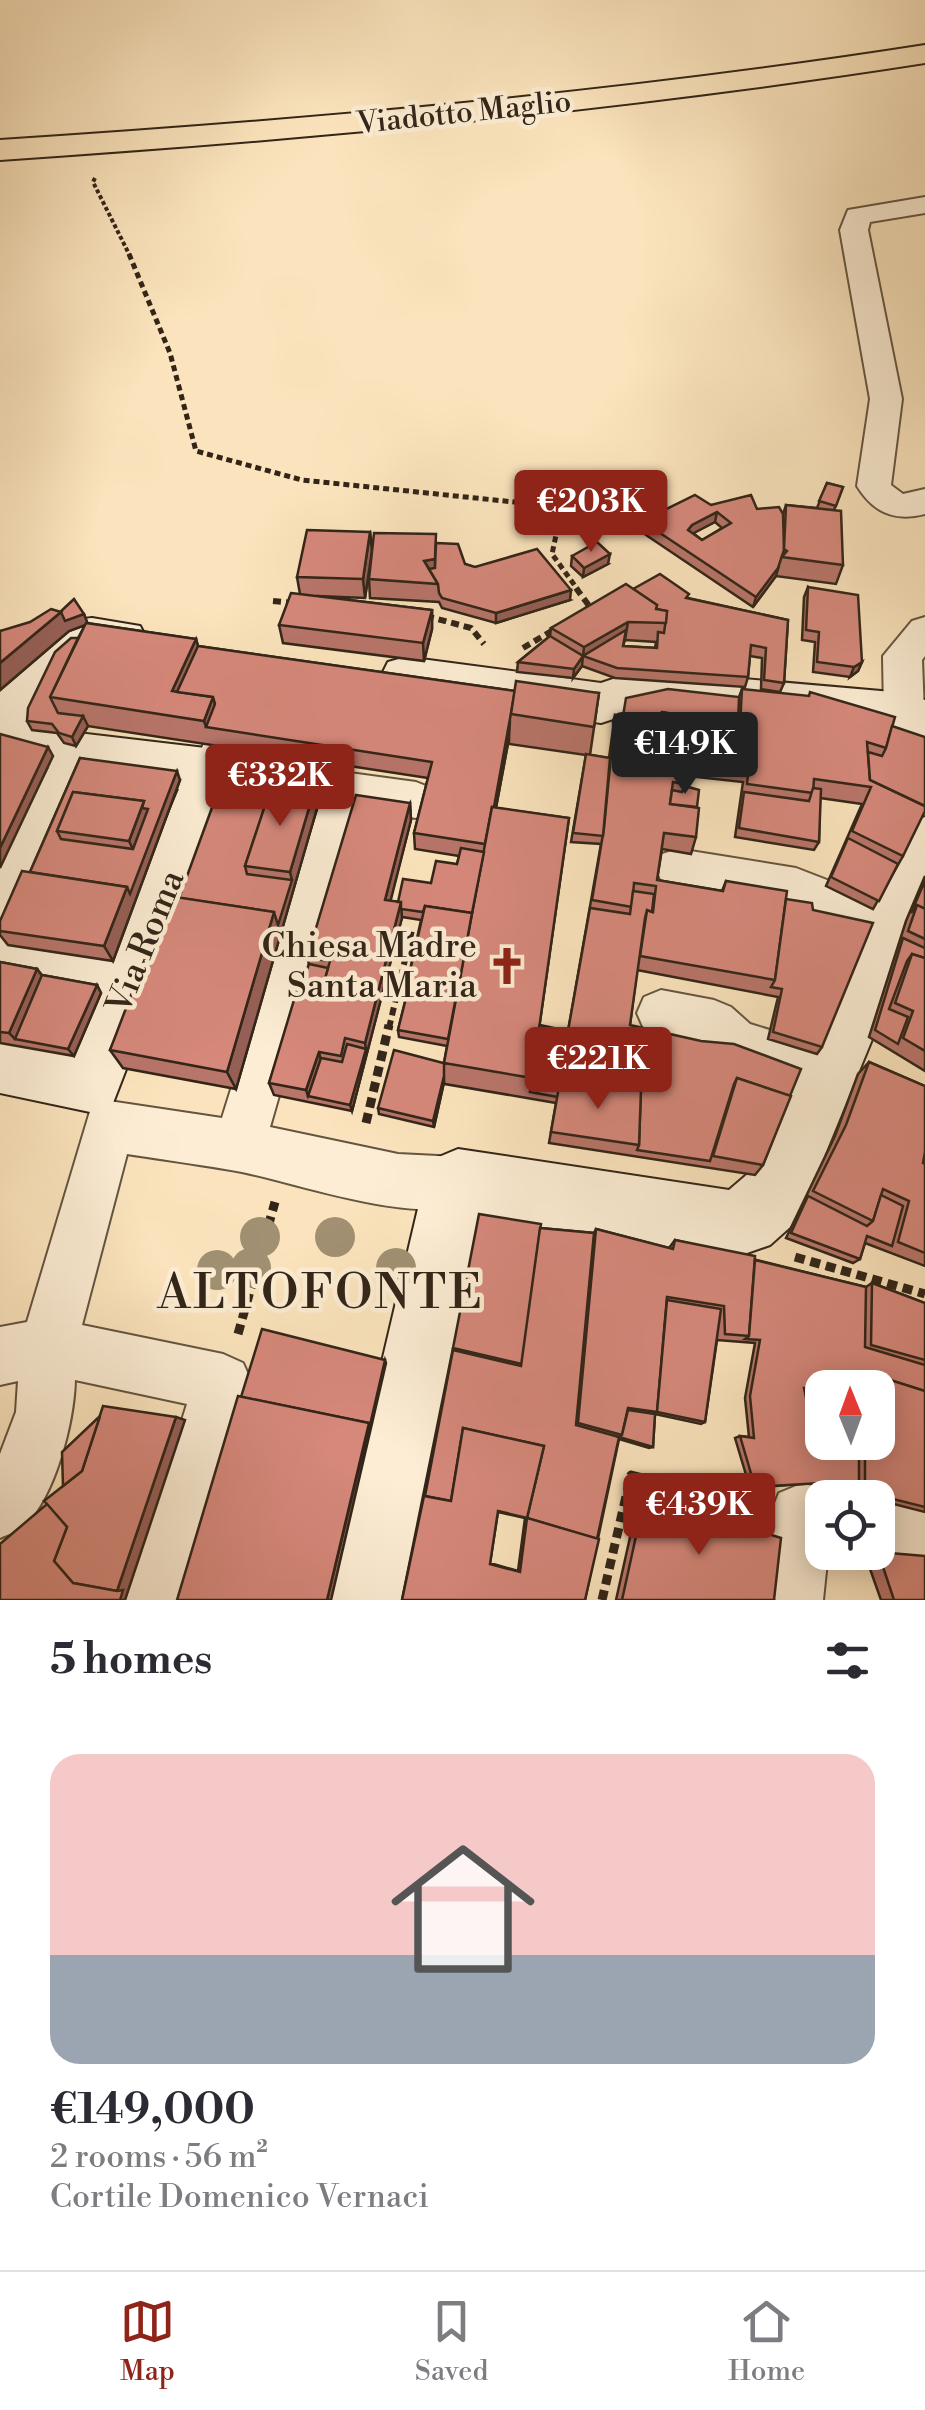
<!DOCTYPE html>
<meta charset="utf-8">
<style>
body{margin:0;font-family:"Libre Bodoni",serif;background:#f2f2f3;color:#2b2b33;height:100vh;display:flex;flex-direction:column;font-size:38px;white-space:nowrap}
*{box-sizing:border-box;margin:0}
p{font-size:32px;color:#7c7c81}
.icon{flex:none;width:55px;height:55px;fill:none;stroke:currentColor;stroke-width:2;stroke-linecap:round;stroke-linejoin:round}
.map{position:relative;height:1600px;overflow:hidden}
.panel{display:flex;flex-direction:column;background:#fff;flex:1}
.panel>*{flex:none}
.needle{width:65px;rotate:359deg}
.fabs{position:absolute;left:805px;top:1370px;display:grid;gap:20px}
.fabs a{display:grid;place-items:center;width:90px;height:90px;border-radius:20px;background:#fff;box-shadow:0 5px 25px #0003;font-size:50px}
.price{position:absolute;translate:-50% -85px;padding:0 22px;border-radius:10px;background:#8f2418;color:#fff;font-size:32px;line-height:65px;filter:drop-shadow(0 2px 5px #0008)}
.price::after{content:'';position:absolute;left:50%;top:60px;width:30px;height:22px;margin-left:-15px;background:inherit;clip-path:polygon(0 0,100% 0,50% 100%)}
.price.active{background:#222;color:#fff}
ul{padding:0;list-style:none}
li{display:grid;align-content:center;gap:20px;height:530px;padding:0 50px}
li+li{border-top:2px solid #e1e1e2}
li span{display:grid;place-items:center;height:310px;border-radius:30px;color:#555}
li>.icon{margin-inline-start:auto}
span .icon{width:180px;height:180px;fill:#fffc;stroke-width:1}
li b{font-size:42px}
h2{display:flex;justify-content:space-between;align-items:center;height:120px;padding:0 50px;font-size:42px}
.tabs{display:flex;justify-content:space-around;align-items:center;height:140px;border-top:2px solid #e1e1e2;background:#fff;font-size:28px;color:#7c7c81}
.tabs a{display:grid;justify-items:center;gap:5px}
.tabs .active{color:#8f2418}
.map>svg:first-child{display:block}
</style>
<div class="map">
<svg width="925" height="1600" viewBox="0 0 925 1600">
<rect width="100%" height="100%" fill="#fbe4bd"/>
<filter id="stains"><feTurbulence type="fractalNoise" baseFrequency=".002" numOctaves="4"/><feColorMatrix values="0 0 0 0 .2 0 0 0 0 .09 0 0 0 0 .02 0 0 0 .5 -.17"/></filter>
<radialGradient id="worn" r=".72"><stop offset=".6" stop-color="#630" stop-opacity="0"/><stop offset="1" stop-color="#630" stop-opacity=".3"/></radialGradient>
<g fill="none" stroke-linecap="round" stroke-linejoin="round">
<g stroke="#645541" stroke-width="4">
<g id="minor">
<path d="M925,197V213L870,222L868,230L902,399L891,485L903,494L925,489V514C894,522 873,512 857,486L870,399L840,230L848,210Z"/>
<polygon points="925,617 925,656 922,660 924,713 918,724 904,729 890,724 884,713 883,656 912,621"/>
<path d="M222,731L237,735L243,747L239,758L416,782L431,788L437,800L431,812L416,818L361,810L270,1127L398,1154L458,1157L477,1164L484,1183L477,1202C416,1226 305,1185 242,1172C204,1165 165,1160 127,1154L82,1325L223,1354L243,1363L252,1383L190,1600H126L187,1404L75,1380C74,1422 55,1499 22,1528C17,1532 6,1535 0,1538V1454L16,1412L18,1381L0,1385V1327L27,1322L91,1108L109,1101L222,1118L320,804L199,783L193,771L207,735Z"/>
<polygon points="77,736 92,741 98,753 16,928 0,934 0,867 62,741"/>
<polygon points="678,849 796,868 907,911 914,925 907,939 891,945 794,907 678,887 662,882 656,868 662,854"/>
<polygon points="0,936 131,956 148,963 155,978 148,993 131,1000 0,978"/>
<polygon points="661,990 714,1000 731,1007 750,1024 848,1054 855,1071 848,1088 830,1095 719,1059 701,1043 644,1029 637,1013 644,997"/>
<polygon points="801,1484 822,1487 844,1498 822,1498 822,1552 828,1552 823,1600 759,1600 770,1515 779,1493"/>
<polygon points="878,1493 925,1504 925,1566 873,1552 878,1552 878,1498 868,1498"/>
</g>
</g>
<g stroke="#322518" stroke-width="4">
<g id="secondary">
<path d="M92,618L140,626L147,639L140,652L122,657L82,658L47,693L33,721L78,733L214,749L233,755L241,771L113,1103L90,1112L0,1093V1031L72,1046L179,789L78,776L0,753C0,732 0,702 0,682C9,650 61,620 92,618Z"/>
<polygon points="406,657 601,683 640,670 904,693 925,700 925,742 900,733 641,710 601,723 406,695 388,690 381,676 388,662"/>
<polygon points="925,817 925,910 798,1220 770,1245 727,1260 484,1221 408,1600 326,1600 424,1183 434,1159 458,1149 729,1190 750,1172 905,824"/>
</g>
</g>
<g stroke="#322518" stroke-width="4">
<path id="primary" d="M925,45V63C618,111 310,139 0,160V140C310,120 618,93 925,45Z"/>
</g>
<polyline stroke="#322518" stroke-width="4" stroke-dasharray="4 2.5" stroke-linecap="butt" points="95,178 93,182 130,256"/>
<polyline stroke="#322518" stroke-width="5" stroke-dasharray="6 4" stroke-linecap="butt" points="129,254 170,353 196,451 302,480 562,507 552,554 578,590"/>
<g stroke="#322518" stroke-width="6" stroke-dasharray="8 5" stroke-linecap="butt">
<polyline points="576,588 590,607 587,609"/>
<polyline points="273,601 294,603"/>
<polyline points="426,616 471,628 484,644"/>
<polyline points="523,648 555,629"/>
<polyline points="389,1028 412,930"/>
</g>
<g stroke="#322518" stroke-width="9" stroke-dasharray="10 6" stroke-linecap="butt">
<polyline points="366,1123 389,1025"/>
<polyline points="795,1257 925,1294"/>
<polyline points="238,1334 275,1202"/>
<polyline points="602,1600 631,1475 751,1505"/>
</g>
<use href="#minor" fill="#fcedd4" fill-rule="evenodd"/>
<use href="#secondary" fill="#fcedd4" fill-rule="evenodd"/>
<use href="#primary" fill="#fbe4bd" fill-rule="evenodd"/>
</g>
<g fill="#a19072">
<circle cx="260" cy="1237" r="20"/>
<circle cx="335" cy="1237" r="20"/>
<circle cx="251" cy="1268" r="20"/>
<circle cx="396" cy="1268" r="20"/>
<circle cx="217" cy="1270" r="20"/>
</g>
<g fill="#b8756a" stroke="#322518" stroke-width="2.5" fill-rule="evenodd">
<path d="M827,483L843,487L834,510L843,565L836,584L776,576L753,607L640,531L642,521L711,505L757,509L783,514L786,505L817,508ZM715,522L722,528L702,540L693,533Z"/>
<polygon points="370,532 372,551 365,598 317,596 432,610 432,629 424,661 283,643 279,625 300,594 297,577"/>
<polygon points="436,543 465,564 570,600 496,623 442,608 439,602 370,598 369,579"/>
<polygon points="572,556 608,564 583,577 571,566"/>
<polygon points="808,587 862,662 858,671 850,677 813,672 815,642 802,640 804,597"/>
<path d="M633,589L688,598L788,620L784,683L780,692L761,689L762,658L750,656L748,677L745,687L615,678L582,666L573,678L517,672L518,662L550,636L551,628ZM625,640L656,642L655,648L623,646Z"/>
<path d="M87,623L196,639L198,646L515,691L599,693L590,755L609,758L615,715L623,716L739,697L742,689L892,726L903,856L873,909L826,886L862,804L820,798L819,842L814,850L735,837L743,782L688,776L685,786L696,837L691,854L662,849L657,880L722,891L726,881L786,899L822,1047L817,1054L768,1039L778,997L637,970L630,1025L790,1096L763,1165L755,1175L549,1143L556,1103L445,1084L444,1082L434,1127L379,1114L378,1108L444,1063L447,1046L399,1037L398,1030L408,990L407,984L421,920L402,917L352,1111L274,1095L269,1083L309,964L307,958L410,803L411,820L390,901L398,902L431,883L457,864L459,856L415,849L414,833L428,778L88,726L76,746L64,743L57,733L32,730L27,721L78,638L85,625L69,631L0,690V631ZM509,738V744L586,755L571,842L601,844L568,1031L530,1092L569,818L496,808Z"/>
<polygon points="80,758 180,780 113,961 8,945 0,935 0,921 30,872"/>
<polygon points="270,791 314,791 317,808 236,1089 123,1068 110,1050 179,898"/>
<polygon points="925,876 925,1071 869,1037 906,921"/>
<polygon points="0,962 37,969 42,975 97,985 101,993 74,1056 0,1043"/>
<polygon points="869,1062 925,1086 925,1157 923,1163 925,1164 925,1266 865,1243 860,1259 853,1263 786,1238 835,1136 858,1074"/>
<path d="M540,1228L594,1233L596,1229L669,1248L675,1240L866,1287L872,1283L925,1303V1512L878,1500V1498H868L815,1483L750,1488L735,1438L740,1436L749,1437L745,1398L755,1343L717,1340L705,1422L701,1424L655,1414L653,1447L649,1448L619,1439L585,1600H402L453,1348ZM822,1388H878V1442L852,1443L815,1440L805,1392L822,1394ZM498,1512L525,1518L518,1571L490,1563Z"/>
<polygon points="645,1495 774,1600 616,1600 639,1497"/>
<polygon points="864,1552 878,1552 925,1600 881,1600"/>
</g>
<g fill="#965f56" stroke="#322518" stroke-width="2.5">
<polygon points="717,512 715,522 690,535 688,530 692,525"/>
<polygon points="370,532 372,551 365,598 363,579"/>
<polygon points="610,554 608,564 583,577 584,568"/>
<polygon points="435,559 435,578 424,561"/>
<polygon points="779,566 776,576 753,607 756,597"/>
<polygon points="571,590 570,600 496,623 496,613"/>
<polygon points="432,610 432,629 424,661 423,643"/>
<polygon points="61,612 84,614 88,624 69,631 0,690 0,663"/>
<polygon points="628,622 625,640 583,656 584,647"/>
<polygon points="196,639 203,664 188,700 172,691"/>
<polygon points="583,656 582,666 573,678 574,669"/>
<polygon points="862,662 858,671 850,677 854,667"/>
<polygon points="213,697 220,722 206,727 204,721"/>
<polygon points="83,716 88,726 76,746 72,737"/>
<polygon points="510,720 509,738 459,1004 487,845"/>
<polygon points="48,747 53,756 0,868 0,848"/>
<polygon points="177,771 180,780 113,961 104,946 127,887"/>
<polygon points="314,791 317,808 236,1089 227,1072 274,912 292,880 290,872"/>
<polygon points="144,801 152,818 137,858 129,841"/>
<polygon points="410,803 411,820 387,915 385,900"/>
<polygon points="401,902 402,918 352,1111 350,1105 366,1049 365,1043"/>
<polygon points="37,969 47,983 15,1039 9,1033"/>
<polygon points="97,985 101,993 74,1056 68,1049"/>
<polygon points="319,1052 322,1065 308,1096 306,1090"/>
<polygon points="444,1076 444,1082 434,1127 433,1121"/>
<polygon points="385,1360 386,1363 331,1600 327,1600"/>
<polygon points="176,1417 185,1420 125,1600 120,1600 117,1591"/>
</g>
<g fill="#d6887b" stroke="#322518" stroke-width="2.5" fill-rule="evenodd">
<polygon points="827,483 843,487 836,506 819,501"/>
<path d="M695,495L711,505L751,495L757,509L779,507L783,514L784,550L778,568L756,597L642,521ZM717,512L731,523L702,540L688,530L692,525Z"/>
<polygon points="786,505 841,511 843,565 782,557 787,551 784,549"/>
<polygon points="307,530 370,532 363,579 297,577"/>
<polygon points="374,533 436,534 435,559 424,561 438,584 369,579"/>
<polygon points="597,542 610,554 584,568 572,556"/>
<polygon points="436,543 458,544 465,564 475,567 537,549 571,590 496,613 442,598 439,593 438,584 429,569 435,568"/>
<polygon points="660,574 689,594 686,598 788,620 784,683 764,680 766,648 751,645 748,677 617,668 583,656 626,630 623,646 657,648 658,632 664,633 667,611 656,609 657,605 633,589"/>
<polygon points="626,584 657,605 656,609 667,611 666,623 628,622 584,647 551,628"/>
<polygon points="808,587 858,595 862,662 854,667 817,662 819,632 806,630"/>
<polygon points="291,593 432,610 423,643 279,625"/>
<polygon points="74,599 84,614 65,621 61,612 58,614"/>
<polygon points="51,609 61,612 0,663 0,631 30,622"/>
<polygon points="86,623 196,639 172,691 213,697 204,721 50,697"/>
<polygon points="550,636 583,656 574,669 518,662"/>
<polygon points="71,638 78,638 50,697 58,713 83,716 72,737 59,733 52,724 27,721 28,708 55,652"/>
<polygon points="198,646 515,691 494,807 492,807 485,844 414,833 432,762 206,727 215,704 213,697 177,692"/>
<polygon points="516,681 599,693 594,727 511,714"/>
<polygon points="668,689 739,697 738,725 662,712 654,720 623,716 626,698"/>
<polygon points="742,689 809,696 810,692 895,717 886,748 867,742 870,780 925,806 925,811 903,856 852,831 871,787 814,779 813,793 747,784 749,765 689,758 688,778 684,784 673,782 670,804 699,808 696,837 664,833 657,880 723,891 726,881 787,891 775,980 640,956 647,910 653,912 656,886 634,883 632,907 592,900 604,828 615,715 654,720 662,712 740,725"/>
<polygon points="892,726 925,737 925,806 870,780 868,752 882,756 886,748"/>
<polygon points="0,734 48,747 0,848"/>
<polygon points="586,754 610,758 603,836 573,833"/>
<path d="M80,758L177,771L130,894L127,887L30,872ZM73,792L144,801L142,808L148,809L133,849L61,839L57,831Z"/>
<polygon points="221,783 270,792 245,866 247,874 292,880 278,925 274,912 179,898"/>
<polygon points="272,784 314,791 290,872 245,866"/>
<polygon points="685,786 699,790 697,807 670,804 672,790 682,792"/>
<polygon points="813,788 821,789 819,842 739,828 744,792 809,801"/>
<polygon points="73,792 144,801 129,841 57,831"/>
<polygon points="356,795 410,803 385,900 401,902 365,1043 345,1038 341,1056 319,1052 306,1090 269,1083 300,980 323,985 330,961 307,958"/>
<polygon points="492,807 569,818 532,1078 444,1063"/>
<polygon points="848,838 898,864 879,901 831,877"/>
<polygon points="461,848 484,852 472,913 425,906 423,912 401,909 401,902 398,902 403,879 431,883 436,861 457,864"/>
<polygon points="22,871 127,887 104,946 0,931 0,921"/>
<polygon points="925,881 925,909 917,905 911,913"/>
<polygon points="633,891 654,894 652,912 647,910 645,918 630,1025 701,1041 734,1044 801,1069 790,1096 737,1078 734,1084 710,1161 637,1150 639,1145 641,1089 560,1081 558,1097 530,1092 540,1025 568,1031 590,908 630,914"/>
<polygon points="169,896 274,912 227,1072 110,1050"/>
<polygon points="786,899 812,903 813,910 873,923 822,1047 773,1032 782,989 771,987 775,980"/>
<polygon points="917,905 925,909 925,939 908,931"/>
<polygon points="425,906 472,913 458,990 407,984"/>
<polygon points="903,938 925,948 925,958 912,954 907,961 889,1009 908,1017 898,1044 875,1030"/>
<polygon points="912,954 925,958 925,1051 903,1038 913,1011 895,1003"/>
<polygon points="0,962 37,969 9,1033 0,1032"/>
<polygon points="309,964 328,968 323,985 303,981"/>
<polygon points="42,975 97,985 68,1049 15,1039"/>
<polygon points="408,990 456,997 448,1039 398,1030"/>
<polygon points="347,1044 366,1049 350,1105 308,1096 321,1058 342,1062"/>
<polygon points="394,1050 447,1064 444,1063 444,1076 433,1121 378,1108"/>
<polygon points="869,1062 925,1086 925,1152 923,1163 925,1164 925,1253 898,1242 909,1201 883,1189 873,1221 813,1191 846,1125"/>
<polygon points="737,1078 791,1096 763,1165 713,1156"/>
<polygon points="560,1081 641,1089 639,1145 551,1132"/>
<polygon points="881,1195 903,1206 892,1246 867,1236 860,1259 791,1233 808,1196 867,1226 873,1221"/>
<polygon points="479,1214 541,1224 522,1364 453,1348"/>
<polygon points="540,1228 594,1233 576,1425 619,1437 597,1539 527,1518 544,1446 463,1428 451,1501 425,1496 453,1350 521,1366"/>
<polygon points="596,1229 673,1249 675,1240 755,1256 749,1336 725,1334 724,1306 667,1297 657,1412 628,1408 622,1435 578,1423"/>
<polygon points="755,1260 866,1287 865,1347 925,1365 925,1391 865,1372 859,1374 859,1388 822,1388 822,1391 804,1388 815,1440 822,1440 822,1442 859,1444 859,1492 821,1483 755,1487 740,1436 754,1438 750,1396 760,1340 745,1339 749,1336"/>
<polygon points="872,1283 925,1303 925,1360 871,1345"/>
<polygon points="667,1300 721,1309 705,1422 657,1412"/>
<polygon points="262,1329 385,1360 370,1425 369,1423 241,1397"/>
<polygon points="865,1372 925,1391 925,1507 865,1492 865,1442 878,1442 878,1388 865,1388"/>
<polygon points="238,1396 369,1423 327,1600 177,1600"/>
<polygon points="103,1406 176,1417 117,1591 73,1583 54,1561 67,1527 44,1501 82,1471"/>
<polygon points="628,1410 655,1414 653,1447 619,1437 622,1435"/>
<polygon points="100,1416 82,1471 63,1486 62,1452"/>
<path d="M463,1428L544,1446L527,1518L599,1539L585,1600H402L424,1496L451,1501ZM498,1511L527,1518L520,1572L490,1564Z"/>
<polygon points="645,1495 781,1538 774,1600 622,1600"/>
<polygon points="47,1504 67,1527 54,1561 73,1583 117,1591 123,1590 120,1600 0,1600 0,1544"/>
<polygon points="878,1552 925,1556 925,1600 894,1600"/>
</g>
<defs>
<g id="church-bare" transform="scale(3)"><path d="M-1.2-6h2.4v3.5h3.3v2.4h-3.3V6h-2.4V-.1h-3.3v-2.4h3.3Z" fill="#8f2418" stroke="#fcedd4" stroke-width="2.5" paint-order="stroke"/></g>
</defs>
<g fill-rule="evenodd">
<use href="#church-bare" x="507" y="966"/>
</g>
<g text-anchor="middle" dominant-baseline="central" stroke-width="9" stroke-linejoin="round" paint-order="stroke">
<g font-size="30" fill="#322518" stroke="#fcedd4">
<text transform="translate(464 113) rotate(-6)">Viadotto Maglio</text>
</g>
<g font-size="35" fill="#322518" stroke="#fcedd4">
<text transform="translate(146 942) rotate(-68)">Via Roma</text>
</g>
<g font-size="35" fill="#322518" stroke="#fcedd4" text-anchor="end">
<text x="477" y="946">Chiesa Madre<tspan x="477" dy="40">Santa Maria</tspan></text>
</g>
<g font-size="48" letter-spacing="2.5" fill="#322518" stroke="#fcedd4">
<text x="321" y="1294">ALTOFONTE</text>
</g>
</g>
<rect width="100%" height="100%" filter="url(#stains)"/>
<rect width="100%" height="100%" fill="url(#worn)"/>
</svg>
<div class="fabs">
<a><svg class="needle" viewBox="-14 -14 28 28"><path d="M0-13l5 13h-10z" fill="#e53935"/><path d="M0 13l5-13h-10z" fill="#7c7c81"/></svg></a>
<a><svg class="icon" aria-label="locate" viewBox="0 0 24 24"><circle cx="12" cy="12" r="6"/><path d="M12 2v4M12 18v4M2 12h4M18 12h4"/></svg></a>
</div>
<b class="price" style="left:591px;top:555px">€203K</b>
<b class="price active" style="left:685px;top:797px">€149K</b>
<b class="price" style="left:280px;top:829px">€332K</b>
<b class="price" style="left:598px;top:1112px">€221K</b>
<b class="price" style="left:699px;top:1558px">€439K</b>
</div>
<section class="panel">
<h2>5 homes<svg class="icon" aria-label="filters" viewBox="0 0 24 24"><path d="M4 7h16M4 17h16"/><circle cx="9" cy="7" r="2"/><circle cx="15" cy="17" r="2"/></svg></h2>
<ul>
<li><span style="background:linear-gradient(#f6c9c9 65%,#9aa5b1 0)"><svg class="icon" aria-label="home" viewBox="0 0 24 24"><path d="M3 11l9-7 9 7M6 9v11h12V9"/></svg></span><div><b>€149,000</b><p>2 rooms · 56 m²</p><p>Cortile Domenico Vernaci</p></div></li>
</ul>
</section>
<nav class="tabs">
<a class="active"><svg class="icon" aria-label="map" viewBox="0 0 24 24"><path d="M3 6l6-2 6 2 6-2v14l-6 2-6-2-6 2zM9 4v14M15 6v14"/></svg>Map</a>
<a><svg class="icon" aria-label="saved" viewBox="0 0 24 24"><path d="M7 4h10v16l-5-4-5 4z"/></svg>Saved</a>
<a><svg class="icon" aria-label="home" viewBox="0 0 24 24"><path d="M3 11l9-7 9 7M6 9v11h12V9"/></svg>Home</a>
</nav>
